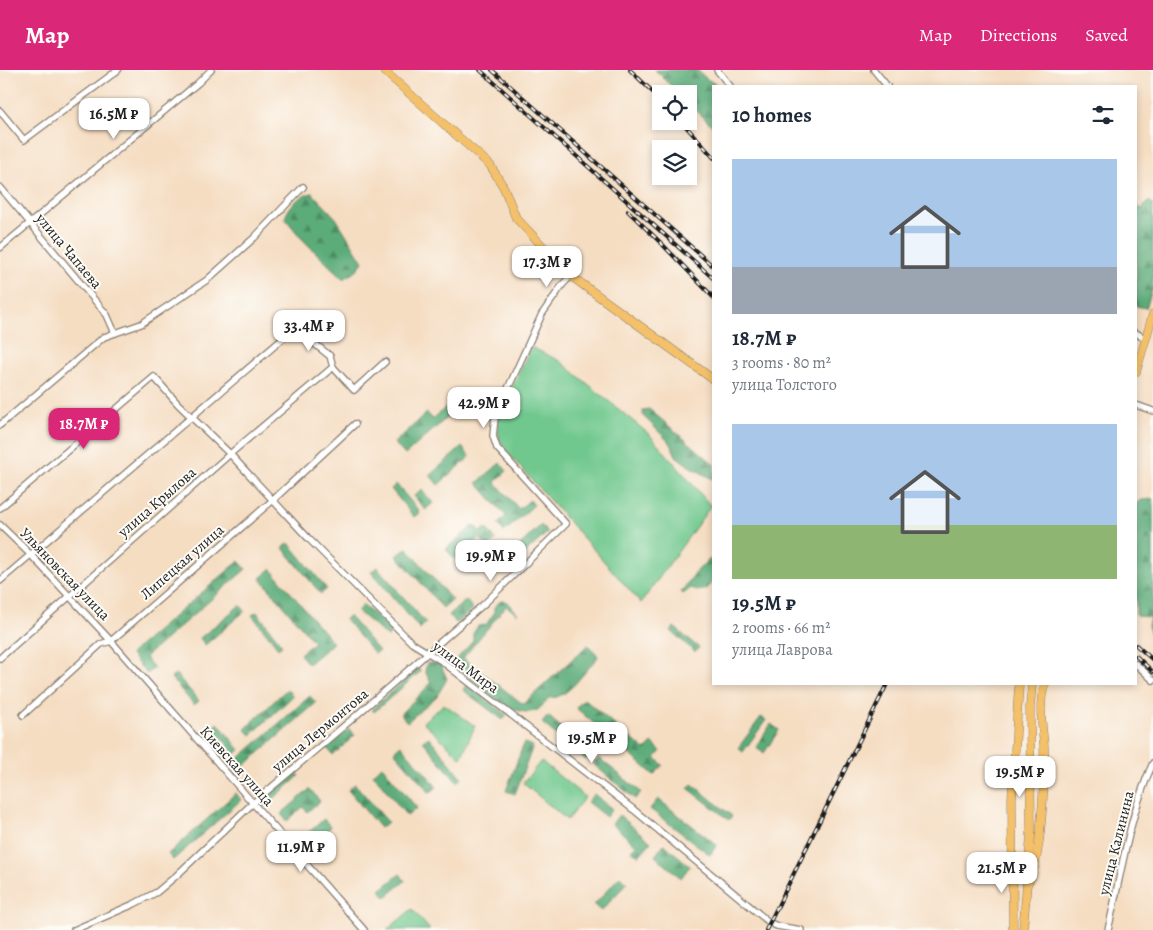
<!DOCTYPE html>
<meta charset="utf-8">
<style>
body{margin:0;font-family:Alegreya,serif;background:#f2f2f3;color:#1f2937;height:100vh;display:flex;flex-direction:column;font-size:19px;white-space:nowrap}
*{box-sizing:border-box;margin:0}
p{font-size:16px;color:#747a83}
.icon{flex:none;width:28px;height:28px;fill:none;stroke:currentColor;stroke-width:2;stroke-linecap:round;stroke-linejoin:round}
.map{position:relative;flex:1;overflow:hidden}
.details{position:absolute;left:712px;top:15px;width:425px;height:600px;display:flex;flex-direction:column;background:#fff;border-radius:0px;box-shadow:0 2px 8px #0003}
.details>*{flex:none}
.fabs{position:absolute;left:652px;top:15px;display:grid;gap:10px}
.fabs a{display:grid;place-items:center;width:45px;height:45px;border-radius:0px;background:#fff;box-shadow:0 2px 8px #0003;font-size:25px}
.price{position:absolute;translate:-50% -42px;padding:0 11px;border-radius:10px;background:#fff;color:#222;font-size:16px;line-height:32px;filter:drop-shadow(0 1px 2px #0008)}
.price::after{content:'';position:absolute;left:50%;top:30px;width:15px;height:11px;margin-left:-8px;background:inherit;clip-path:polygon(0 0,100% 0,50% 100%)}
.price.current{background:#db2777;color:#fff}
ul{padding:0;list-style:none}
li{display:grid;align-content:center;gap:10px;height:265px;padding:0 20px}
li span{display:grid;place-items:center;height:155px;border-radius:0px;color:#555}
li>.icon{margin-inline-start:auto}
span .icon{width:90px;height:90px;fill:#fffc;stroke-width:1}
li b{font-size:21px}
h2{display:flex;justify-content:space-between;align-items:center;height:60px;padding:0 20px;font-size:21px}
header{display:flex;align-items:center;gap:30px;box-sizing:border-box;height:70px;padding:0 25px;background:#db2777;color:#fff}
header strong{font-size:24px}
nav{display:flex;gap:28px;margin-inline-start:auto;font-size:18px}
.map>svg:first-child{display:block}
</style>
<header>
<strong>Map</strong>
<nav><a>Map</a><a>Directions</a><a>Saved</a></nav>
</header>
<div class="map">
<svg width="1153" height="860" viewBox="0 0 1153 860">
<defs>
<pattern id="forest-firs" width="22" height="20" patternUnits="userSpaceOnUse" patternTransform="scale(1.25)"><rect width="22" height="20" fill="#5cac79"/><path d="M5 1l3.5 6h-7zM16 11l3.5 6h-7z" fill="#4b8b62"/></pattern>
</defs>
<rect width="100%" height="100%" fill="#fdfcf7"/>
<filter id="ink" filterUnits="userSpaceOnUse"><feTurbulence type="fractalNoise" baseFrequency=".02" numOctaves="2"/><feDisplacementMap in="SourceGraphic" scale="10" xChannelSelector="R" yChannelSelector="G"/><feConvolveMatrix kernelMatrix="1 2 1 2 8 2 1 2 1" color-interpolation-filters="sRGB"/></filter>
<filter id="wash" filterUnits="userSpaceOnUse"><feTurbulence type="fractalNoise" baseFrequency=".0096" numOctaves="4" result="noise"/><feDisplacementMap in="SourceGraphic" scale="20" xChannelSelector="R" yChannelSelector="G"/><feGaussianBlur stdDeviation="1.12" result="paint"/><feColorMatrix in="noise" values="0 0 0 0 0 0 0 0 0 0 0 0 0 0 0 0 0 1.4 0 .05"/><feComposite in="paint" operator="in"/></filter>
<g filter="url(#wash)">
<rect width="100%" height="100%" fill="#f5ddc2"/>
<g fill="#71c88e" stroke="#467255">
<polygon points="531,277 560,291 650,365 711,436 641,533 506,381 499,368 497,348"/>
<polygon points="444,634 475,656 461,688 423,652"/>
<polygon points="541,691 585,727 567,750 523,713"/>
<polygon points="412,839 430,860 387,860"/>
</g>
<g fill="url(#forest-firs)" stroke="#3c644a">
<polygon points="655,0 697,0 707,9 719,16 714,16 714,58 689,33 689,24 679,24"/>
<path d="M312,123L336,148L363,192L355,202L343,209L301,168L285,148C289,135 299,126 312,123Z"/>
<polygon points="1149,131 1153,134 1153,218 1146,238 1136,236 1136,136 1142,139"/>
<polygon points="445,338 451,344 405,385 394,373 427,343 433,349"/>
<polygon points="649,339 714,394 714,410 689,396 676,386 671,374 643,346 643,340"/>
<polygon points="462,377 470,387 438,415 430,405"/>
<polygon points="500,393 507,401 495,412 519,439 530,430 534,435 504,462 498,454 506,446 477,413"/>
<polygon points="396,414 420,442 414,447 391,419"/>
<polygon points="422,420 433,433 425,440 414,426"/>
<polygon points="1153,429 1153,570 1148,556 1150,547 1136,546 1136,433 1142,430"/>
<polygon points="474,455 481,462 486,458 496,470 488,477 480,468 454,489 446,479"/>
<polygon points="541,455 548,462 516,492 509,485"/>
<polygon points="289,473 327,519 321,524 283,478"/>
<polygon points="407,478 452,530 443,538 397,486"/>
<path d="M714,487V510L706,519L697,521L691,518L683,524L681,522C690,510 700,494 714,487Z"/>
<polygon points="239,491 246,499 145,587 154,598 147,604 130,584"/>
<polygon points="377,497 426,553 420,559 371,502"/>
<polygon points="271,499 333,573 308,594 300,584 314,572 260,508"/>
<polygon points="466,530 473,539 456,553 449,545"/>
<path d="M502,530L508,532L518,544L506,536L463,588L523,634L588,575L596,583L598,587L575,614L565,623L557,627L549,628C545,632 541,639 535,641C511,649 473,611 457,596L456,590L473,571V564L478,556L486,555L494,543V537Z"/>
<polygon points="240,535 245,541 205,575 200,568"/>
<polygon points="363,535 393,561 388,567 357,541"/>
<polygon points="257,542 282,575 278,578 252,545"/>
<polygon points="349,546 379,581 375,584 345,549"/>
<polygon points="674,557 699,578 695,582 671,561"/>
<polygon points="427,593 440,593 447,609 437,626 407,652 400,644 431,613 425,601"/>
<polygon points="418,598 421,601 374,642 372,639"/>
<polygon points="176,604 199,631 194,635 171,608"/>
<polygon points="466,615 507,645 503,650 463,620"/>
<polygon points="287,619 293,626 251,665 245,659"/>
<polygon points="310,626 316,633 236,703 230,696"/>
<polygon points="584,629 645,680 652,673 661,681 655,688 663,695 654,705 576,638"/>
<polygon points="548,646 591,683 586,690 542,653"/>
<polygon points="761,647 766,650 743,682 738,678"/>
<polygon points="218,653 240,680 235,684 213,657"/>
<polygon points="771,654 779,660 764,683 756,677"/>
<polygon points="349,659 355,665 333,685 327,678"/>
<polygon points="429,667 462,708 457,712 423,671"/>
<polygon points="524,673 533,676 515,724 506,721"/>
<polygon points="401,675 437,717 430,723 394,681"/>
<polygon points="599,688 641,722 635,729 593,694"/>
<polygon points="382,696 417,738 407,746 373,704"/>
<polygon points="295,701 299,706 263,738 258,733"/>
<polygon points="355,714 388,752 380,758 348,720"/>
<polygon points="692,714 732,746 729,750 688,718"/>
<polygon points="310,719 320,731 307,742 303,737 287,751 281,744"/>
<polygon points="236,723 241,730 173,790 168,784"/>
<polygon points="594,724 612,739 606,747 587,732"/>
<polygon points="658,729 717,775 710,785 650,739"/>
<polygon points="619,745 651,772 639,786 631,780 636,775 612,754"/>
<polygon points="324,749 331,757 305,780 298,772"/>
<polygon points="664,774 690,796 681,808 655,786"/>
<polygon points="400,804 405,811 386,827 380,820"/>
<polygon points="620,806 627,813 601,841 594,835"/>
</g>
</g>
<g filter="url(#ink)">
<g fill="none" stroke-linecap="round" stroke-linejoin="round">
<g stroke="#887c6f" stroke-width="8">
<g id="minor">
<polyline points="717,0 730,16"/>
<polyline points="874,0 887,16"/>
<polyline points="0,41 24,70 118,0"/>
<polyline points="0,117 107,245 115,263"/>
<polyline points="0,178 198,13 211,0"/>
<polyline points="1136,263 1146,269"/>
<polyline points="1136,335 1153,341"/>
<polyline points="0,355 104,267 141,254 207,210 254,168 303,117"/>
<polyline points="0,438 154,307 178,334 230,384 309,469 412,573 443,592 634,740 770,853 777,856 801,860"/>
<polyline points="0,455 30,484 111,571 364,860"/>
<polyline points="0,511 293,260 306,267 330,286 333,297 354,320 385,292"/>
<polyline points="0,588 230,384 333,297"/>
<polyline points="1136,594 1153,610"/>
<polyline points="23,645 101,574 111,571 273,430 355,354"/>
<polyline points="74,860 134,834 157,822 177,805 253,733 351,650 485,533 566,454 497,378 493,366 495,347 542,244 563,214 571,206"/>
<path d="M1108,860C1121,805 1129,745 1153,693"/>
</g>
</g>
<g stroke="#887c6f" stroke-width="9">
<g id="major">
<polyline points="383,0 490,95 504,118 516,148 571,206 714,310"/>
<polyline points="1136,302 1153,244"/>
<path d="M1027,814C1042,797 1045,701 1044,675C1042,654 1038,633 1045,614"/>
<polyline points="1013,860 1012,729 1019,614"/>
<polyline points="1023,860 1031,766 1030,637 1032,614"/>
</g>
</g>
<use href="#minor" stroke="#fff" stroke-width="5.5"/>
<use href="#major" stroke="#f4c16b" stroke-width="8"/>
<g stroke="#1c1c1c" stroke-width="4">
<g id="rail">
<polyline points="480,0 714,209"/>
<polyline points="492,0 714,197"/>
<polyline points="630,0 661,30"/>
<polyline points="681,51 714,88"/>
<polyline points="628,141 664,176 714,228"/>
<polyline points="1136,575 1153,590"/>
<polyline points="1136,586 1153,602"/>
<polyline points="766,860 887,614"/>
</g>
</g>
<use href="#rail" stroke="#fdfcf7" stroke-width="2" stroke-dasharray="5.5" stroke-linecap="butt"/>
</g>
</g>
<g text-anchor="middle" dominant-baseline="central" stroke-width="4" stroke-linejoin="round" paint-order="stroke">
<g font-size="15" fill="#1c1c1c" stroke="#fdfcf7">
<text transform="translate(69 181) rotate(50)">улица Чапаева</text>
<text transform="translate(157 432) rotate(-41)">улица Крылова</text>
<text transform="translate(182 492) rotate(-41)">Липецкая улица</text>
<text transform="translate(65 504) rotate(46)">Ульяновская улица</text>
<text transform="translate(466 597) rotate(36)">улица Мира</text>
<text transform="translate(320 660) rotate(-40)">улица Лермонтова</text>
<text transform="translate(237 696) rotate(48)">Киевская улица</text>
<text transform="translate(1116 773) rotate(-76)">улица Калинина</text>
</g>
</g>
</svg>
<div class="fabs">
<a><svg class="icon" aria-label="locate" viewBox="0 0 24 24"><circle cx="12" cy="12" r="6"/><path d="M12 2v4M12 18v4M2 12h4M18 12h4"/></svg></a>
<a><svg class="icon" aria-label="layers" viewBox="0 0 24 24"><path d="M12 4l9 5-9 5-9-5zM3 14l9 5 9-5"/></svg></a>
</div>
<b class="price" style="left:114px;top:70px">16.5M ₽</b>
<b class="price" style="left:547px;top:218px">17.3M ₽</b>
<b class="price" style="left:309px;top:282px">33.4M ₽</b>
<b class="price" style="left:484px;top:359px">42.9M ₽</b>
<b class="price current" style="left:84px;top:380px">18.7M ₽</b>
<b class="price" style="left:491px;top:512px">19.9M ₽</b>
<b class="price" style="left:592px;top:694px">19.5M ₽</b>
<b class="price" style="left:1020px;top:728px">19.5M ₽</b>
<b class="price" style="left:301px;top:803px">11.9M ₽</b>
<b class="price" style="left:1002px;top:824px">21.5M ₽</b>
<section class="details">
<h2>10 homes<svg class="icon" aria-label="filters" viewBox="0 0 24 24"><path d="M4 7h16M4 17h16"/><circle cx="9" cy="7" r="2"/><circle cx="15" cy="17" r="2"/></svg></h2>
<ul>
<li><span style="background:linear-gradient(#a9c7e8 70%,#9aa5b1 0)"><svg class="icon" aria-label="home" viewBox="0 0 24 24"><path d="M3 11l9-7 9 7M6 9v11h12V9"/></svg></span><div><b>18.7M ₽</b><p>3 rooms · 80 m²</p><p>улица Толстого</p></div></li>
<li><span style="background:linear-gradient(#a9c7e8 65%,#8fb573 0)"><svg class="icon" aria-label="home" viewBox="0 0 24 24"><path d="M3 11l9-7 9 7M6 9v11h12V9"/></svg></span><div><b>19.5M ₽</b><p>2 rooms · 66 m²</p><p>улица Лаврова</p></div></li>
</ul>
</section>
</div>
